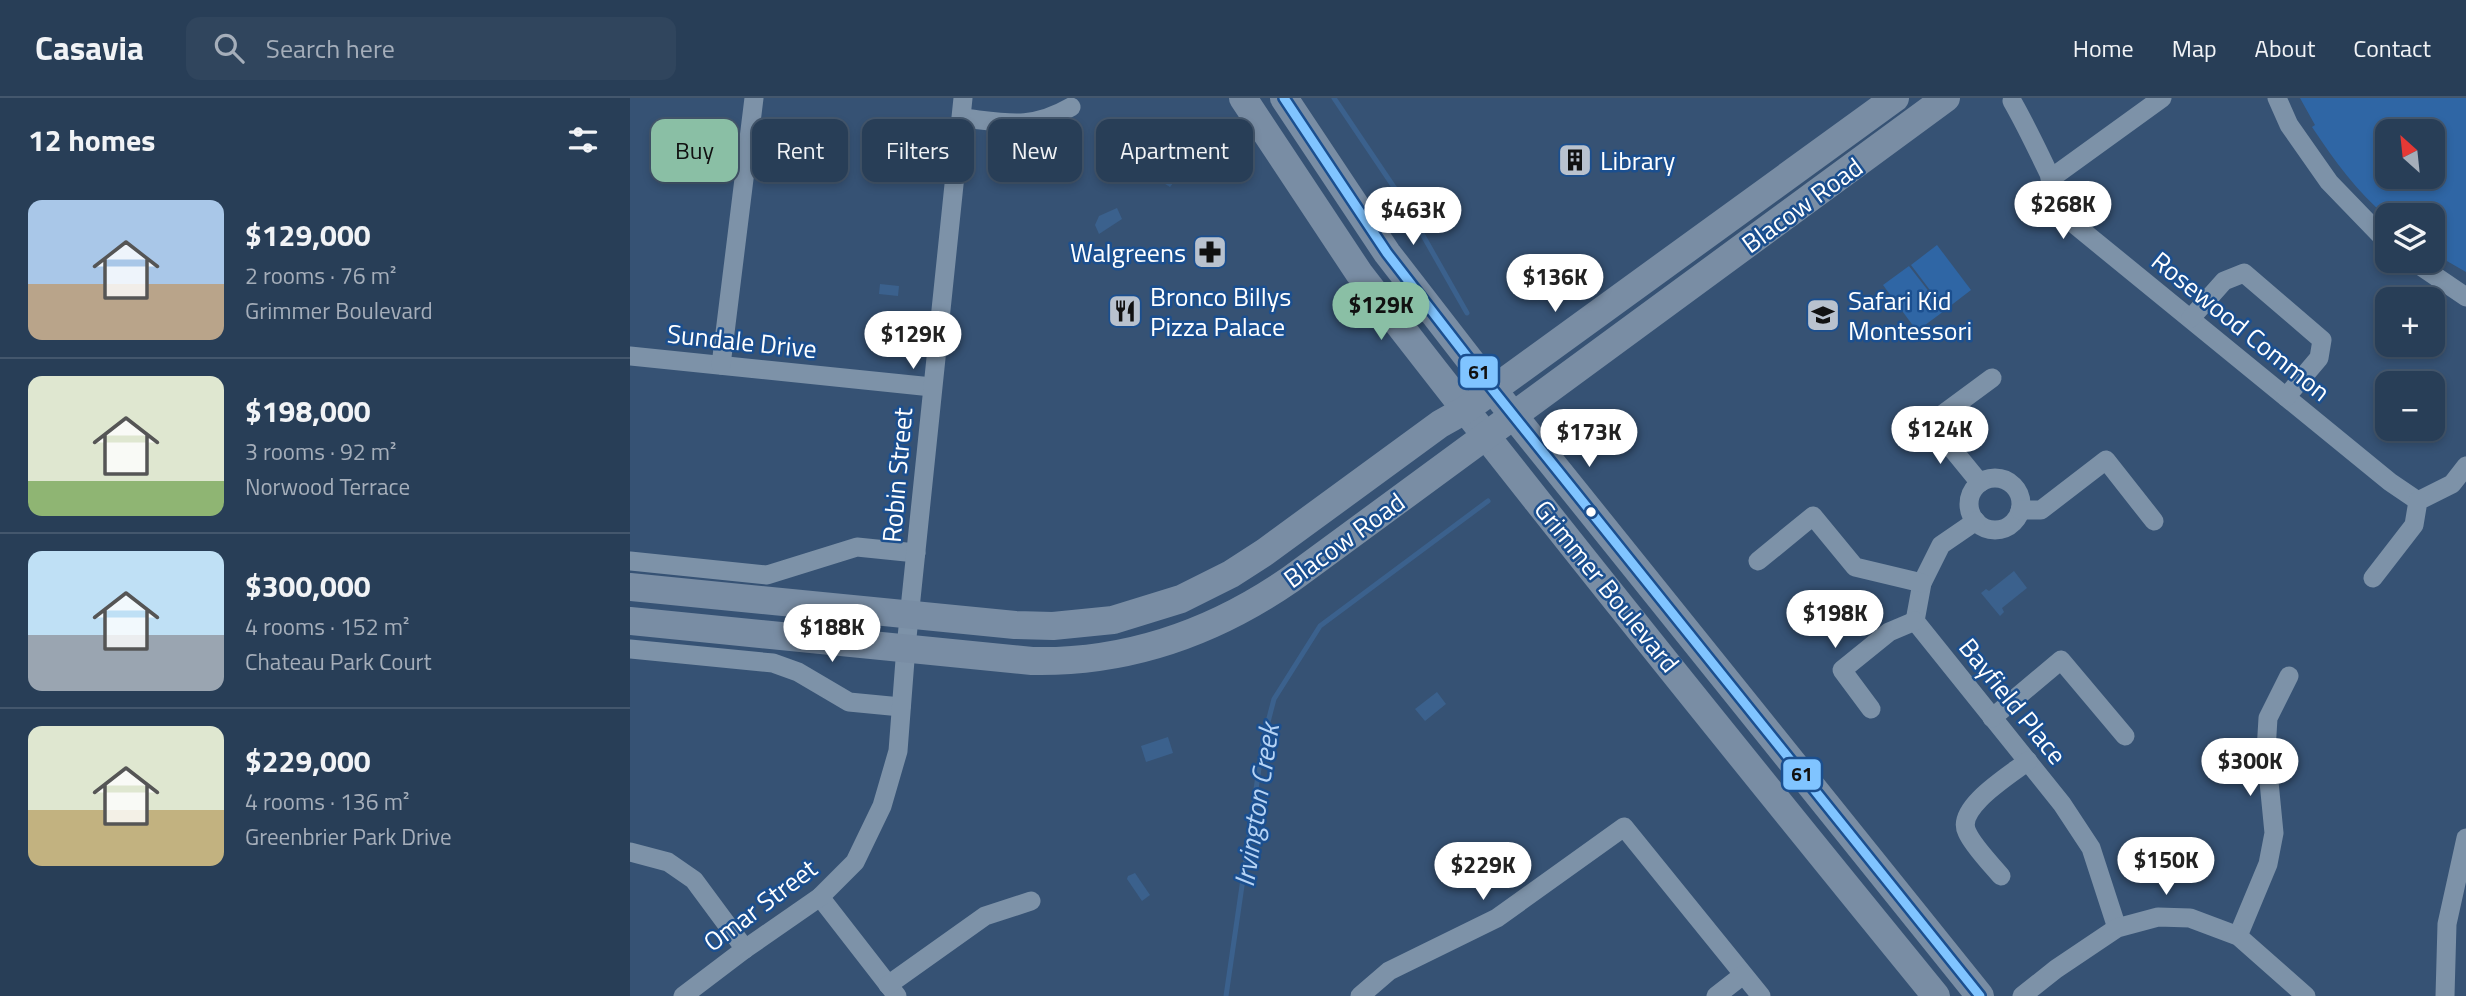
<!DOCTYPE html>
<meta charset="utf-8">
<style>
body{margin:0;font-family:"Titillium Web",sans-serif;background:#30455d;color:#f1f3f6;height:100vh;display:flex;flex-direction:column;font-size:26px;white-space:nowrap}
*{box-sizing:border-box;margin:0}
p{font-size:23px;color:#a5aeba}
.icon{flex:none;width:38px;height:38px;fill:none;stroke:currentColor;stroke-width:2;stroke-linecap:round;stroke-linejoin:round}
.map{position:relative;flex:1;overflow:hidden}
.drawer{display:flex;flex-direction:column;background:#283e57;width:630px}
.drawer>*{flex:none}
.hud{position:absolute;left:21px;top:21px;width:665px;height:63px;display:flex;gap:14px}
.needle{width:46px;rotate:333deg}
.buttons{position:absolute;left:1745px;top:21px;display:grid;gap:14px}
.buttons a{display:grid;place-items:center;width:70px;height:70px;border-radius:14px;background:#283e57;box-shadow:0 4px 10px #0003,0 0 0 2px #44576d;font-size:35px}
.price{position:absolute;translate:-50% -60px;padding:0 16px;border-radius:24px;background:#fff;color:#222;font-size:23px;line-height:46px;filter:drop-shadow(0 2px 4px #0008)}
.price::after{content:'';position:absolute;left:50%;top:42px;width:21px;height:16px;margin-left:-10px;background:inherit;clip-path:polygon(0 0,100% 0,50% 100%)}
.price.selected{background:#8abfa5;color:#111}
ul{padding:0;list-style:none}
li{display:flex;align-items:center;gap:21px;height:175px;padding:0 28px}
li+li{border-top:2px solid #44576d}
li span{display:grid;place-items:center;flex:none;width:196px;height:140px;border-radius:14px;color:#555}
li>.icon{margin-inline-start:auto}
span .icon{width:84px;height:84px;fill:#fffc;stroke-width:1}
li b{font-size:30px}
h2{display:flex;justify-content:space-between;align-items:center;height:84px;padding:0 28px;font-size:30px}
.pill{padding:0 24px;border-radius:14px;background:#283e57;box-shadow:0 4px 10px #0003,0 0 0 2px #44576d;font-size:24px;line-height:63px}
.pill.selected{background:#8abfa5;color:#111}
header{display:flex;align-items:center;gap:42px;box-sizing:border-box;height:98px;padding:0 35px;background:#283e57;border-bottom:2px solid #44576d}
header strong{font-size:33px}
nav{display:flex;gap:38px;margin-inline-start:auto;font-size:24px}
.search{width:490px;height:63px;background:#30455d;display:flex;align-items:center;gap:18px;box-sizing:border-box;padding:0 24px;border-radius:14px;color:#a5aeba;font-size:26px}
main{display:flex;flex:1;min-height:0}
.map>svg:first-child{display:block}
</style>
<header>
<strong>Casavia</strong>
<div class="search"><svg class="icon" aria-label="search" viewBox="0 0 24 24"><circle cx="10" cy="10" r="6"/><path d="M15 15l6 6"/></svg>Search here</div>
<nav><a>Home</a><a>Map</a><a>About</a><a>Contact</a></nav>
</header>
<main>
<section class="drawer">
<h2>12 homes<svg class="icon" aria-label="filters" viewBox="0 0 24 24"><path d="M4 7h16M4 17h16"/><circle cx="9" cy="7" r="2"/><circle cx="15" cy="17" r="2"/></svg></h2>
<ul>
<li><span style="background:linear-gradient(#a9c7e8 60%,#b9a48a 0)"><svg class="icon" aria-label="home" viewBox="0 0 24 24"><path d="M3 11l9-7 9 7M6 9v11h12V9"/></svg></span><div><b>$129,000</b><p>2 rooms · 76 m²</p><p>Grimmer Boulevard</p></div></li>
<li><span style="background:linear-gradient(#dfe7d0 75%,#8fb573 0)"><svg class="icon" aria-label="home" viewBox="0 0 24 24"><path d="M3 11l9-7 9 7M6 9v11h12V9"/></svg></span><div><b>$198,000</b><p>3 rooms · 92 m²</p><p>Norwood Terrace</p></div></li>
<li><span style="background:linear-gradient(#bfe0f5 60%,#9aa5b1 0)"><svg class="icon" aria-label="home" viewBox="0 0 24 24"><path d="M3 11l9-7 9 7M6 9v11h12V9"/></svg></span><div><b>$300,000</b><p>4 rooms · 152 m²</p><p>Chateau Park Court</p></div></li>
<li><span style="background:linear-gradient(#dfe7d0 60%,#c2b280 0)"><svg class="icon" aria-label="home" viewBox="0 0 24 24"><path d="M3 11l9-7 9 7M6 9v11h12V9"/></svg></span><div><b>$229,000</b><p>4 rooms · 136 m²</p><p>Greenbrier Park Drive</p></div></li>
</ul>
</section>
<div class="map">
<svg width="1836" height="898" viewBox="0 0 1836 898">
<rect width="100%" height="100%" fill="#365274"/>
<g fill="#2f66a5" fill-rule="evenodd">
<path d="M1670,0H1836V174L1803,155L1802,117L1757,119C1727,94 1704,62 1682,29L1685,27ZM1757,33H1802V79H1757Z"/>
<polygon points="1307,147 1341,192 1315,212 1281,167"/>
<polygon points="1279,168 1314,213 1287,233 1253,187"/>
</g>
<g fill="#3b618d">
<polygon points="538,54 554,56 552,74 540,89 527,81 536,69"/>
<polygon points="487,110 492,121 469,136 465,127 469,118"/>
<polygon points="250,186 269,188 268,198 249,196"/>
<polygon points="1384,473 1397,490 1372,510 1374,514 1370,518 1351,495 1356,491 1359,493"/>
<polygon points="807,594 816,606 795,623 785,611"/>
<polygon points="538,639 543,655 516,664 511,648"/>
<polygon points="505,775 520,797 512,803 497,781 498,778"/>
</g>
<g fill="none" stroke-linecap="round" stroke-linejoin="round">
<g stroke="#3b618d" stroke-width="5">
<polyline points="704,0 774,104 837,215"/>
<polyline points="596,898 633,643 644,601 690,528 858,403"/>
</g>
<g stroke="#7d92a8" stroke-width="19">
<polyline points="1647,0 1659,27 1699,84 1757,144"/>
<path d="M1382,3C1405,43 1422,85 1444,126L1760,384L1788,403"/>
<path d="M333,20C377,25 401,32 441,9"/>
<polyline points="1420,81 1532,0"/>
<polyline points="1783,163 1836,199"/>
<polyline points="1561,220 1594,183 1614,175 1692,242 1689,260 1656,299"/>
<polyline points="0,258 302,289"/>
<polyline points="91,267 124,0"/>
<circle cx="1365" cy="406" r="26"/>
<polyline points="1350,385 1301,325 1362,280"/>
<polyline points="1390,412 1411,412 1476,362 1524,423"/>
<polyline points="1346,423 1311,447 1292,485 1285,523 1432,706 1461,750 1487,830"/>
<polyline points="0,463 137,477 227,449 286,455"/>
<polyline points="1128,463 1183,418 1225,469 1292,485"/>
<polyline points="1743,480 1784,427 1788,403 1822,386 1836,368"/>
<polyline points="0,551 143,565 168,574 219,604 271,609"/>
<polyline points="1241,611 1212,572 1259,534 1285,523"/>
<polyline points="1362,620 1431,562 1495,638"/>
<polyline points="0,754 38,764 64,782 115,851"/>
<path d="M1371,778C1361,766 1343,748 1337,734C1325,710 1380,677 1398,663"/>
<polyline points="190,799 267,898"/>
<polyline points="1608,838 1638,766 1644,735 1636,653 1638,620 1659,578"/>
<polyline points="258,887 355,818 401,803"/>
<polyline points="53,898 115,851 190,799 225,764 252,708 268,653 276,549 333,0"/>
<polyline points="730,898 759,873 867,820 994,729 1131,898"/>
<polyline points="1086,898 1113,877"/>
<polyline points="1392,898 1426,871 1487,830 1528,819 1560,820 1608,838 1676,898"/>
<polyline points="1815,898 1817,826 1836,740"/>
</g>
<g stroke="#798da4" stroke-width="28">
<path d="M613,0L729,175C917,419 1111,659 1306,898"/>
<polyline points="654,0 757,155 863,292 1350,898"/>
<polyline points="0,489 385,527 423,528 483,522 551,501 601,476 635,454 810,326 835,312 1265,0"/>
<path d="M0,523L402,563C497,565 583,535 661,481L1316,0"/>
</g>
<g stroke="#1b4f8f" stroke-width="14">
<polyline id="bus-1" points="654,0 757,155 863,292 1350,898"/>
</g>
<use href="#bus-1" stroke="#80c4ff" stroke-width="9"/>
</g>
<defs>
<g id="building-square" transform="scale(1.75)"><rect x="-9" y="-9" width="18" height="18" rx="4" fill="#b9c2ce" stroke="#1b4f8f"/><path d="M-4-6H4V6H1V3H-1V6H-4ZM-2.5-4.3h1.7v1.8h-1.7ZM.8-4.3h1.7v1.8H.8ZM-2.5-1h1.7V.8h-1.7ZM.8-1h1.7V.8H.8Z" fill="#111"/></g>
<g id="pharmacy-square" transform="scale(1.75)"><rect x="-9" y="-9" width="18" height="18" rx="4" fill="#b9c2ce" stroke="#1b4f8f"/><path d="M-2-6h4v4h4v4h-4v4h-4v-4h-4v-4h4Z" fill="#111"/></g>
<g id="restaurant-square" transform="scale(1.75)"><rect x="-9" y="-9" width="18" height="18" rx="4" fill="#b9c2ce" stroke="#1b4f8f"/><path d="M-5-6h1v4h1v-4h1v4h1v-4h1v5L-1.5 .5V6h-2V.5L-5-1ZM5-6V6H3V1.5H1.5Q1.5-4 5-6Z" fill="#111"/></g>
<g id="school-square" transform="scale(1.75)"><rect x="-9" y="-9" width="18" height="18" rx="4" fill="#b9c2ce" stroke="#1b4f8f"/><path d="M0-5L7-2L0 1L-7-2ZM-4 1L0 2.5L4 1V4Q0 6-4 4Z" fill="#111"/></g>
</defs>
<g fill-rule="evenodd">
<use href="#building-square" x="945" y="62"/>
<use href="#pharmacy-square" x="580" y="154"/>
<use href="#restaurant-square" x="495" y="213"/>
<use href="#school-square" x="1193" y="217"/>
</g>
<circle fill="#fff" stroke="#1b4f8f" stroke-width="2.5" cx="961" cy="414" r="6"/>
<g text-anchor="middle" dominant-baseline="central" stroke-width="5" stroke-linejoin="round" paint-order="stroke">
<g font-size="26" fill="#fff" stroke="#1b4f8f" text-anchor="start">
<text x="970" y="62">Library</text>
<text x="556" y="154" text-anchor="end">Walgreens</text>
<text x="520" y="198">Bronco Billys<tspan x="520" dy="30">Pizza Palace</tspan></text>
<text x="1218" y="202">Safari Kid<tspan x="1218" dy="30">Montessori</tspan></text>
</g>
<g font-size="26" fill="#fff" stroke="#1b4f8f">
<text transform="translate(1172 107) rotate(-36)">Blacow Road</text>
<text transform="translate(1611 228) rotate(39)">Rosewood Common</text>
<text transform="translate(112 243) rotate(6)">Sundale Drive</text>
<text transform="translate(267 377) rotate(-85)">Robin Street</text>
<text transform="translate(714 442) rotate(-36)">Blacow Road</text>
<text transform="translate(977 488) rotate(51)">Grimmer Boulevard</text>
<text transform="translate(1383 603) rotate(51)">Bayfield Place</text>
<text transform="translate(130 807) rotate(-37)">Omar Street</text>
</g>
<g font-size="28" font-style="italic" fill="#b5d3f5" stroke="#1b4f8f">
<text transform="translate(626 707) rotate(-81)">Irvington Creek</text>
</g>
</g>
<g stroke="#1b4f8f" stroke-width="2.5">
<rect x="829" y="257" width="40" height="34" rx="7" fill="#80c4ff"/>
<rect x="1152" y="660" width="40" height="33" rx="7" fill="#80c4ff"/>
</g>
<g font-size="19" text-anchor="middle" font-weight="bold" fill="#111">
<text x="849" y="281">61</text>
<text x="1172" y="683">61</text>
</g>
</svg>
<div class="buttons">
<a><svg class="needle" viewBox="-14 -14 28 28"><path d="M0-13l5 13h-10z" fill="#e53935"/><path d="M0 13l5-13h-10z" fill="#a5aeba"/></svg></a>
<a><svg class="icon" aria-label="layers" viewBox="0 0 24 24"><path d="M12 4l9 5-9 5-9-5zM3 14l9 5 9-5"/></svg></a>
<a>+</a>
<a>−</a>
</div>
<b class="price" style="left:1433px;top:143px">$268K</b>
<b class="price" style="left:783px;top:149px">$463K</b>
<b class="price" style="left:925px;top:216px">$136K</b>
<b class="price selected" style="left:751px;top:244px">$129K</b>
<b class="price" style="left:283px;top:273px">$129K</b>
<b class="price" style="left:1310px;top:368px">$124K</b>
<b class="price" style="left:959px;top:371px">$173K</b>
<b class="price" style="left:1205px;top:552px">$198K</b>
<b class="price" style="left:202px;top:566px">$188K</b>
<b class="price" style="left:1620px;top:700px">$300K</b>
<b class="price" style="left:1536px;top:799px">$150K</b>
<b class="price" style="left:853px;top:804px">$229K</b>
<div class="hud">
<a class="pill selected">Buy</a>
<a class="pill">Rent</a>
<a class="pill">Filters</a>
<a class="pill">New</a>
<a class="pill">Apartment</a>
</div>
</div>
</main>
